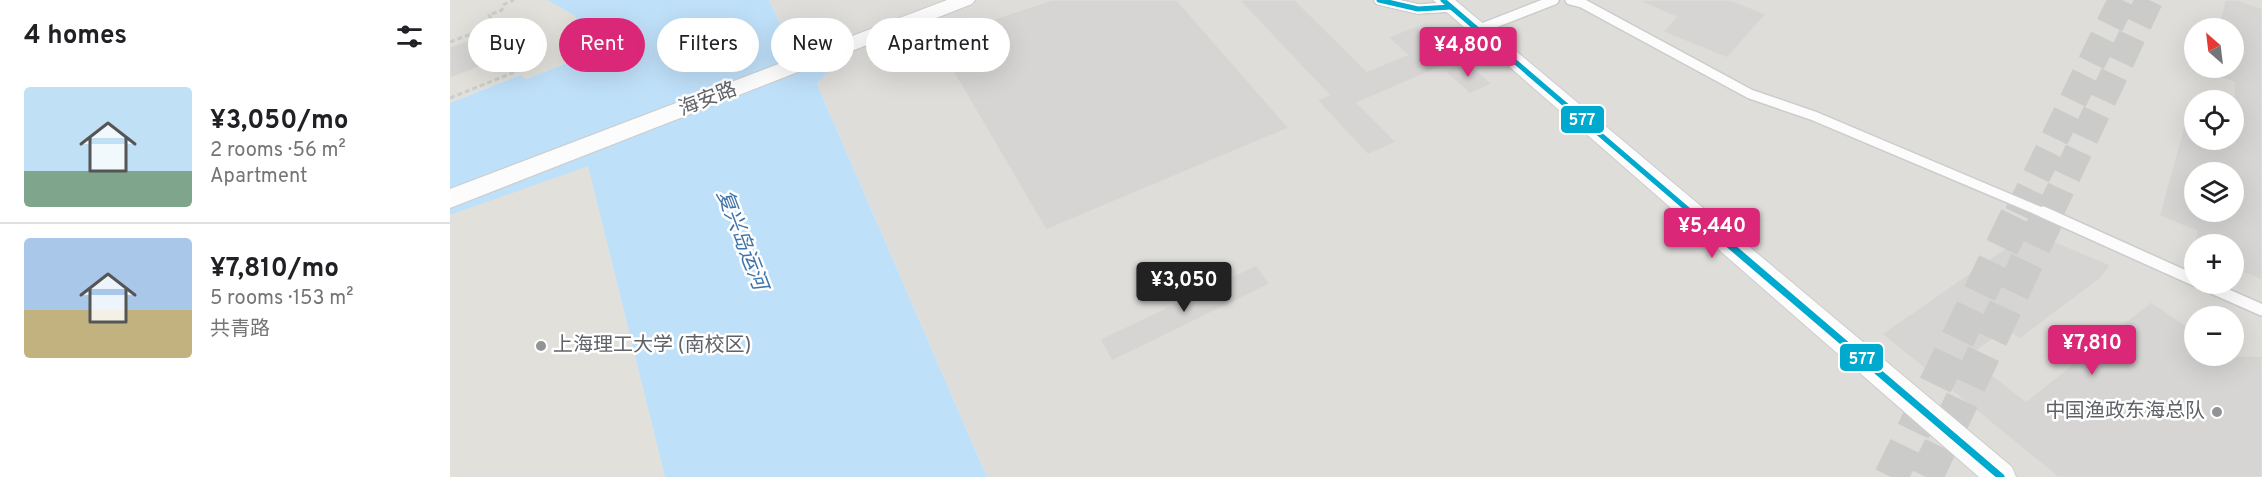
<!DOCTYPE html>
<meta charset="utf-8">
<style>
body{margin:0;font-family:Overpass,"Noto Sans SC",sans-serif;background:#f2f2f2;color:#202124;height:100vh;display:flex;flex-direction:column;font-size:22px;white-space:nowrap}
*{box-sizing:border-box;margin:0}
p{font-size:20px;color:#757577}
.icon{flex:none;width:33px;height:33px;fill:none;stroke:currentColor;stroke-width:2;stroke-linecap:round;stroke-linejoin:round}
.map{position:relative;flex:1;overflow:hidden}
.drawer{display:flex;flex-direction:column;background:#fff;width:450px}
.drawer>*{flex:none}
.hud{position:absolute;left:18px;top:18px;width:570px;height:54px;display:flex;gap:12px}
.needle{width:39px;rotate:332deg}
.controls{position:absolute;left:1734px;top:18px;display:grid;gap:12px}
.controls a{display:grid;place-items:center;width:60px;height:60px;border-radius:50%;background:#fff;box-shadow:0 6px 24px #0002;font-size:30px}
.price{position:absolute;translate:-50% -51px;padding:0 14px;border-radius:6px;background:#db2777;color:#fff;font-size:20px;line-height:39px;filter:drop-shadow(0 2px 3px #0008)}
.price::after{content:'';position:absolute;left:50%;top:36px;width:18px;height:14px;margin-left:-9px;background:inherit;clip-path:polygon(0 0,100% 0,50% 100%)}
.price.active{background:#222;color:#fff}
ul{padding:0;list-style:none}
li{display:flex;align-items:center;gap:18px;height:150px;padding:0 24px}
li+li{border-top:2px solid #e0e0e0}
li span{display:grid;place-items:center;flex:none;width:168px;height:120px;border-radius:6px;color:#555}
li>.icon{margin-inline-start:auto}
span .icon{width:72px;height:72px;fill:#fffc;stroke-width:1}
li b{font-size:26px}
h2{display:flex;justify-content:space-between;align-items:center;height:72px;padding:0 24px;font-size:26px}
.chip{padding:0 21px;border-radius:27px;background:#fff;box-shadow:0 6px 24px #0002;font-size:21px;line-height:54px}
.chip.active{background:#db2777;color:#fff}
main{display:flex;flex:1;min-height:0}
.map>svg:first-child{display:block}
</style>
<main>
<section class="drawer">
<h2>4 homes<svg class="icon" aria-label="filters" viewBox="0 0 24 24"><path d="M4 7h16M4 17h16"/><circle cx="9" cy="7" r="2"/><circle cx="15" cy="17" r="2"/></svg></h2>
<ul>
<li><span style="background:linear-gradient(#bfe0f5 70%,#7fa58c 0)"><svg class="icon" aria-label="home" viewBox="0 0 24 24"><path d="M3 11l9-7 9 7M6 9v11h12V9"/></svg></span><div><b>¥3,050/mo</b><p>2 rooms · 56 m²</p><p>Apartment</p></div></li>
<li><span style="background:linear-gradient(#a9c7e8 60%,#c2b280 0)"><svg class="icon" aria-label="home" viewBox="0 0 24 24"><path d="M3 11l9-7 9 7M6 9v11h12V9"/></svg></span><div><b>¥7,810/mo</b><p>5 rooms · 153 m²</p><p>共青路</p></div></li>
</ul>
</section>
<div class="map">
<svg width="1812" height="477" viewBox="0 0 1812 477">
<rect width="100%" height="100%" fill="#efeeea"/>
<path fill="#dfddda" fill-rule="evenodd" d="M319,0H1812V477H537L367,84L385,65L332,28ZM1744,28H1784V68H1744ZM1744,100H1784V140H1744ZM1744,172H1784V212H1744ZM1744,244H1784V284H1744ZM1744,316H1784V356H1744Z"/>
<g fill="#e2e0da">
<polygon points="0,0 97,0 125,16 132,57 76,79 69,75 0,103"/>
<polygon points="138,165 215,477 0,477 0,215"/>
</g>
<polygon fill="#bfe0f9" points="97,0 319,0 332,28 364,30 385,65 367,84 537,477 215,477 138,166 0,215 0,103 70,75 76,79 132,57 125,16"/>
<g fill="#d6d5d3" stroke="#deddd9" stroke-width="1.5" fill-rule="evenodd">
<polygon points="601,0 727,0 839,128 596,230 484,39"/>
<polygon points="789,0 845,0 917,71 957,55 938,37 966,26 1004,61 907,103 946,142 918,155 867,100 879,95"/>
<polygon points="1187,0 1281,0 1316,14 1277,58 1213,32 1226,17"/>
<path d="M1775,0H1787L1812,8V280L1784,269V244H1744V253L1742,252L1747,231L1709,216L1734,126L1744,129V140H1773L1784,143V82L1756,73L1757,68H1784V28H1768ZM1744,172H1784V212H1744Z"/>
<polygon points="33,35 48,59 0,78 0,47"/>
<polygon points="1016,61 1042,84 1020,94 995,71"/>
<polygon points="1580,231 1661,265 1651,278 1570,339 1556,329 1519,357 1576,401 1701,302 1744,331 1744,356 1812,356 1812,477 1608,477 1432,334"/>
<polygon points="806,265 820,284 662,361 650,339"/>
</g>
<g fill="none" stroke-linecap="round" stroke-linejoin="round">
<g stroke="#cbcbca" stroke-width="28" stroke-dasharray="28 14" stroke-linecap="butt">
<polyline points="1568,214 1672,0"/>
<polyline points="1599,214 1699,0"/>
</g>
<g stroke="#cbcbca" stroke-width="34" stroke-dasharray="34 17" stroke-linecap="butt">
<polyline points="1441,477 1569,212"/>
<polyline points="1476,477 1600,212"/>
</g>
<g stroke="#cbcccc" stroke-width="12">
<g id="service-far1">
<polyline points="929,0 968,9 1001,7"/>
<polyline points="1120,0 1132,3 1300,94 1364,116 1596,214"/>
<polyline points="1027,30 1104,0"/>
</g>
</g>
<g stroke="#cbcccc" stroke-width="14">
<g id="service">
<polyline points="1593,212 1744,280"/>
<polyline points="1753,284 1812,310"/>
</g>
</g>
<g stroke="#cbcccc" stroke-width="2">
<g id="tertiary">
<polygon points="497,0 525,0 522,4 0,208 0,189"/>
<polygon points="983,0 1005,0 1562,467 1566,477 1529,477"/>
</g>
</g>
<g stroke="#cacfcc" stroke-width="3" stroke-dasharray="5 3" stroke-linecap="butt">
<polyline points="0,42 45,25"/>
<polyline points="0,98 72,69 39,15 52,10 53,5 64,0"/>
</g>
<use href="#service-far1" stroke="#fdfcfc" stroke-width="9"/>
<use href="#service" stroke="#fdfcfc" stroke-width="11"/>
<use href="#tertiary" fill="#fdfcfc" fill-rule="evenodd"/>
<g stroke="#fff" stroke-width="9">
<g id="bus-1-far1">
<polyline points="929,0 968,9 1001,7"/>
<polyline points="993,0 1243,214"/>
</g>
</g>
<g stroke="#fff" stroke-width="11">
<polyline id="bus-1" points="1241,212 1551,477"/>
</g>
<use href="#bus-1-far1" stroke="#00a9ce" stroke-width="5"/>
<use href="#bus-1" stroke="#00a9ce" stroke-width="7"/>
</g>
<g fill="#919496" stroke="#fff" stroke-width="2">
<circle cx="91" cy="346" r="6"/>
<circle cx="1767" cy="412" r="6"/>
</g>
<g text-anchor="middle" dominant-baseline="central" stroke-width="5" stroke-linejoin="round" paint-order="stroke">
<g font-size="20" fill="#5f6368" stroke="#fff">
<text transform="translate(258 100) rotate(-21)">海安路</text>
</g>
<g font-size="20" fill="#5f6368" stroke="#fff" text-anchor="start">
<text x="103" y="346">上海理工大学 (南校区)</text>
<text x="1755" y="412" text-anchor="end">中国渔政东海总队</text>
</g>
<g font-size="21" font-style="italic" fill="#4174aa" stroke="#fff">
<text transform="translate(291 240) rotate(69)">复兴岛运河</text>
</g>
</g>
<g stroke="#fff" stroke-width="2">
<rect x="1110" y="105" width="45" height="29" rx="6" fill="#00a9ce"/>
<rect x="1389" y="343" width="45" height="29" rx="6" fill="#00a9ce"/>
</g>
<g font-size="16" text-anchor="middle" font-weight="bold" fill="#fff">
<text x="1132" y="125">577</text>
<text x="1412" y="364">577</text>
</g>
</svg>
<div class="controls">
<a><svg class="needle" viewBox="-14 -14 28 28"><path d="M0-13l5 13h-10z" fill="#e53935"/><path d="M0 13l5-13h-10z" fill="#757577"/></svg></a>
<a><svg class="icon" aria-label="locate" viewBox="0 0 24 24"><circle cx="12" cy="12" r="6"/><path d="M12 2v4M12 18v4M2 12h4M18 12h4"/></svg></a>
<a><svg class="icon" aria-label="layers" viewBox="0 0 24 24"><path d="M12 4l9 5-9 5-9-5zM3 14l9 5 9-5"/></svg></a>
<a>+</a>
<a>−</a>
</div>
<b class="price" style="left:1018px;top:78px">¥4,800</b>
<b class="price" style="left:1262px;top:259px">¥5,440</b>
<b class="price active" style="left:734px;top:313px">¥3,050</b>
<b class="price" style="left:1642px;top:376px">¥7,810</b>
<div class="hud">
<a class="chip">Buy</a>
<a class="chip active">Rent</a>
<a class="chip">Filters</a>
<a class="chip">New</a>
<a class="chip">Apartment</a>
</div>
</div>
</main>
